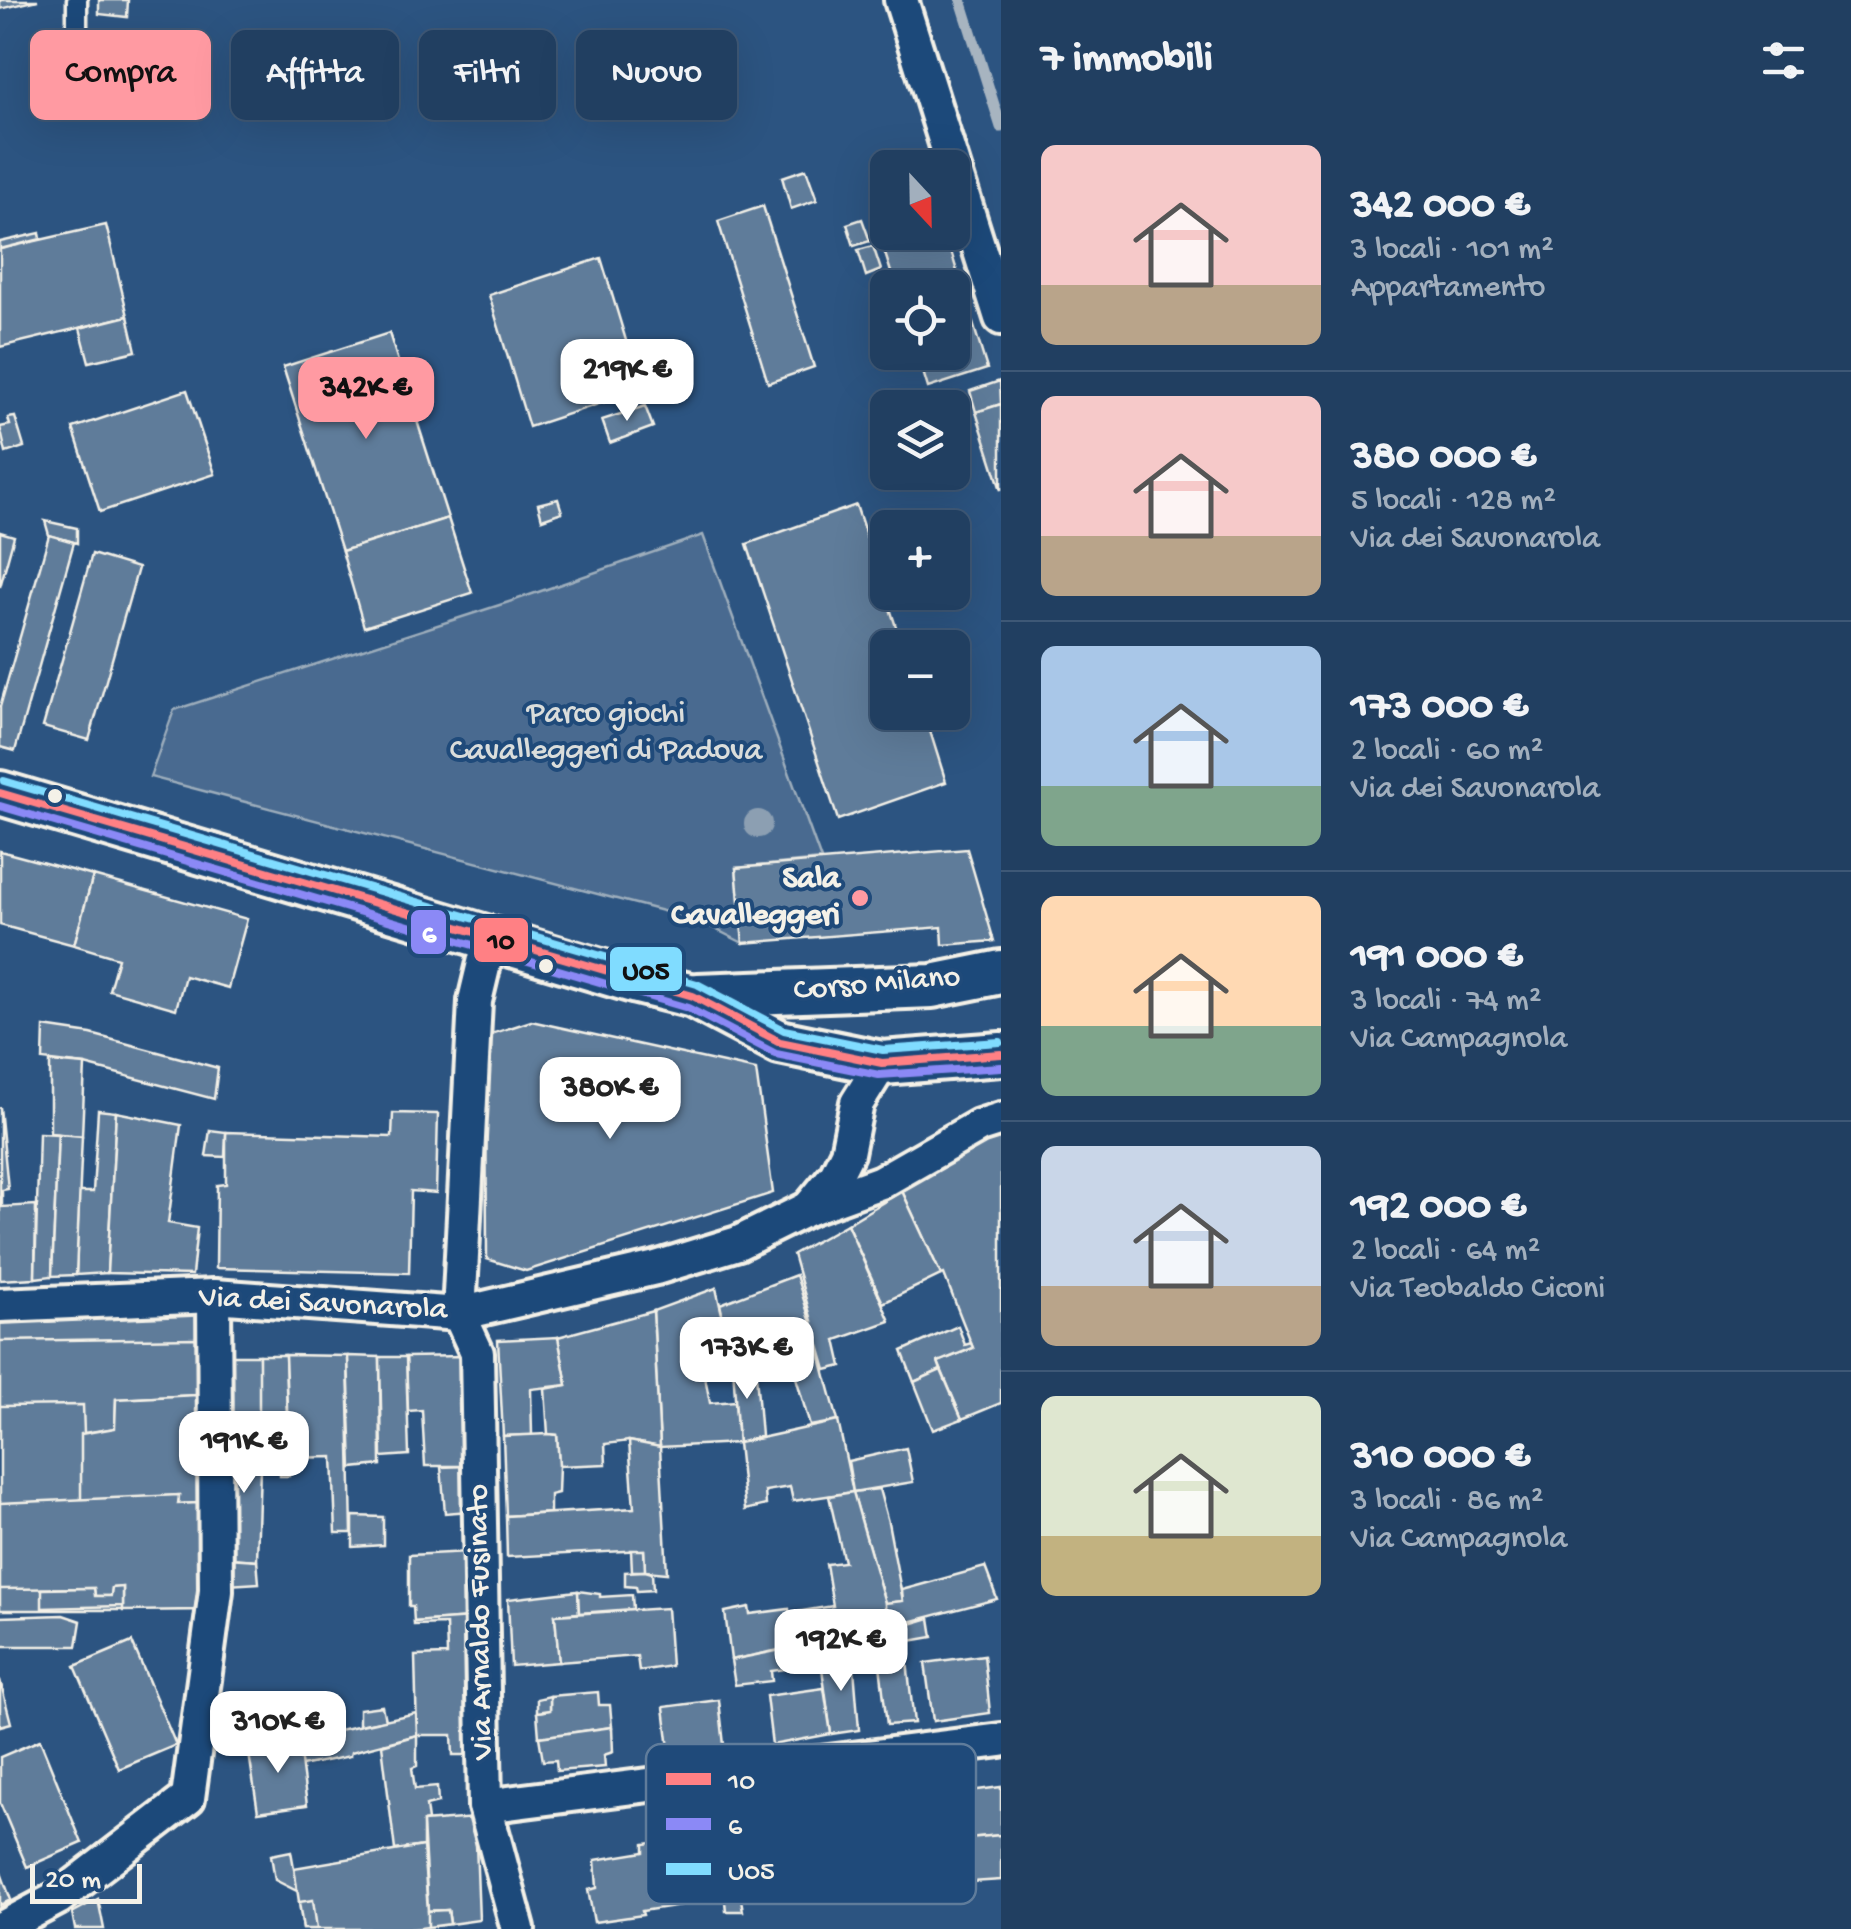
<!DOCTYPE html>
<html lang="it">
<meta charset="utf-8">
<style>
body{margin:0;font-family:"Gochi Hand",sans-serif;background:#294667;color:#f1f3f6;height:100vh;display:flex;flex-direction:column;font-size:38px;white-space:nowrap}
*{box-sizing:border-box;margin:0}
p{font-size:32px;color:#a2afbd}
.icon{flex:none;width:55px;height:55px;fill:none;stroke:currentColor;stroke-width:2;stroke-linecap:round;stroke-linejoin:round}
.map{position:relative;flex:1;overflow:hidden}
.side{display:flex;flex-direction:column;background:#213f61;width:850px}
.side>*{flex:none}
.guide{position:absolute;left:30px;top:30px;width:820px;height:90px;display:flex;gap:20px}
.needle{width:65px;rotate:158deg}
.controls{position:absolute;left:870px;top:150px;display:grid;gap:20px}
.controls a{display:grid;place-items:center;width:100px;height:100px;border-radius:15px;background:#213f61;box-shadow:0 10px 40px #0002,0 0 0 2px #3e5876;font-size:50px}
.scale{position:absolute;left:30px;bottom:25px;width:112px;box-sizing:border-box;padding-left:10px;border:5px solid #f4f1e8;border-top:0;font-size:28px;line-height:35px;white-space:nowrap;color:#f4f1e8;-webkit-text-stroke:8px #1f4a7a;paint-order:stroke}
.price{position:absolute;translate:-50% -85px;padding:0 22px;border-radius:20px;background:#fff;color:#222;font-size:32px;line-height:65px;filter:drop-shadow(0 2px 5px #0008)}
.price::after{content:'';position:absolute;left:50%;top:60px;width:30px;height:22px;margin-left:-15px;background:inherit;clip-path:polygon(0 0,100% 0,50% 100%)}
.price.on{background:#ff9aa2;color:#111}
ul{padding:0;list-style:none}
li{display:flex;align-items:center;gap:30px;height:250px;padding:0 40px}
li+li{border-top:2px solid #3e5876}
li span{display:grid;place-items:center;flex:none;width:280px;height:200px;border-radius:15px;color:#555}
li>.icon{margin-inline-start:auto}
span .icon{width:120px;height:120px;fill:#fffc;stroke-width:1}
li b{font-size:42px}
h2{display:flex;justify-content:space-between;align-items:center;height:120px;padding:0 40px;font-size:42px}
.tag{padding:0 35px;border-radius:15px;background:#213f61;box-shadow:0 10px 40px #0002,0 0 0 2px #3e5876;font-size:35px;line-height:90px}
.tag.on{background:#ff9aa2;color:#111}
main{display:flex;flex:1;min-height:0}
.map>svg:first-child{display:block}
</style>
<main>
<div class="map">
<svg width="1001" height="1929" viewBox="0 0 1001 1929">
<rect width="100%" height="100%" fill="#2c5481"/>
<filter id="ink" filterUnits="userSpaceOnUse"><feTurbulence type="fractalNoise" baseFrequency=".01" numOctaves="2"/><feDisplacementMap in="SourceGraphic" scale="20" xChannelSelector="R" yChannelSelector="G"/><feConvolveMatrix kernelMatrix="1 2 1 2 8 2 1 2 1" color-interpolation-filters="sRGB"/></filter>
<g filter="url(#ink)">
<polygon fill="#496b90" stroke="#9eaebc" stroke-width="2.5" points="703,535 821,860 736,868 743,943 697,920 150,777 174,710 515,600"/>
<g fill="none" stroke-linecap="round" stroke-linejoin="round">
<polyline stroke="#a7b4c0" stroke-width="11" points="961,0 1001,127"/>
</g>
<g fill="#5e7b9a" stroke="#f4f1e8" stroke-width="2.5">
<polygon points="0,0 38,0 0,9"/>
<polygon points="99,0 128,0 127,17 99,14"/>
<polygon points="806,169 817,200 791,209 782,177"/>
<polygon points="763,206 814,367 768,383 718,221"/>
<polygon points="862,219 870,241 854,246 847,224"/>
<polygon points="106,225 128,316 0,347 0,249"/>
<polygon points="929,232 945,232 987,369 928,388 917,352 952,352 952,288 896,288 883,247"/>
<polygon points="40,233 41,239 0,249 0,242"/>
<polygon points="873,246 881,270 866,276 858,250"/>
<polygon points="601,258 641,390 529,427 489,295"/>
<polygon points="128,316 136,351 89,362 80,328"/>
<polygon points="389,333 448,518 342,551 283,367"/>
<polygon points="1000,381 1001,404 976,412 970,391"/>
<polygon points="187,390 215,474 100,512 73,428"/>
<polygon points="1001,404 1001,490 976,412"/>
<polygon points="645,406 653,427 610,443 602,420"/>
<polygon points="15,417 24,447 6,453 0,427 10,425 8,418"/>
<polygon points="558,499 562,512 542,519 538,504"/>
<polygon points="856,505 903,648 888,648 888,712 924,712 946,782 838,820 747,544"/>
<polygon points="448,518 472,593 364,627 342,551"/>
<polygon points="45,521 77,528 77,543 49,535"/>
<polygon points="0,532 14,536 0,587"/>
<polygon points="49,535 74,542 15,751 0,747 0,707"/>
<polygon points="92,554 138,568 89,740 43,727"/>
<polygon points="967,849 994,941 943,945 942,927 743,943 736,868"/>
<polygon points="0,851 93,876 74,945 0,925"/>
<polygon points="93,876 247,919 228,988 185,976 176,1009 109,990 118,958 74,945"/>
<polygon points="531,1021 756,1070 773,1193 526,1271 487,1259 486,1055 491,1055 488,1035"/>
<polygon points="44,1027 91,1034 218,1068 214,1099 85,1065 43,1060"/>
<polygon points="50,1062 85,1065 82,1136 50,1133"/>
<polygon points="0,1107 8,1189 2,1190 2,1207 36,1205 35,1278 0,1280"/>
<polygon points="98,1110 116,1112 107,1273 76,1275 79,1192 93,1192"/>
<polygon points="116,1112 181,1125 168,1223 197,1228 192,1275 107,1273"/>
<polygon points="393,1113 438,1114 436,1193 411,1191 409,1273 216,1268 217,1185 226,1184 226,1132 392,1137"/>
<polygon points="210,1130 226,1132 225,1157 206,1156"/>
<polygon points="39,1133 58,1134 52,1276 35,1278"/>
<polygon points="58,1134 82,1136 76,1275 52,1276"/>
<polygon points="1001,1134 1001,1403 962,1419 938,1362 973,1348 944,1274 941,1275 902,1191"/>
<polygon points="902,1191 941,1275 883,1303 847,1224"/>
<polygon points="847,1224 890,1321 836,1340 842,1366 826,1370 793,1254"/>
<polygon points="796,1275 816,1339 773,1347 774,1356 733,1366 720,1304"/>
<polygon points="716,1288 728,1341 704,1346 706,1361 702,1361 710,1403 735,1401 738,1443 660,1447 653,1311"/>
<polygon points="212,1298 199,1610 0,1610 0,1308"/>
<polygon points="653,1311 660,1447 629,1441 605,1444 606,1464 559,1466 557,1435 548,1434 545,1389 567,1385 558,1337"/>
<polygon points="958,1326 965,1345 971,1343 973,1348 938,1362 941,1370 914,1382 902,1351"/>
<polygon points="558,1337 567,1385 531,1389 532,1435 503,1436 498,1340"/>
<polygon points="196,1338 197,1395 116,1399 115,1428 84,1433 83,1405 0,1406 0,1341"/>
<polygon points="816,1339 838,1421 810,1426 789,1353 774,1356 773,1347"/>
<polygon points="225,1355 259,1355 261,1438 228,1435"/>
<polygon points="259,1355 285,1355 289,1476 280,1476 279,1458 259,1459"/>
<polygon points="285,1355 348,1356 352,1533 336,1533 333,1457 289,1458"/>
<polygon points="348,1356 380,1357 381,1465 352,1468"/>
<polygon points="463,1356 467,1466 425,1466 422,1410 408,1411 406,1357"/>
<polygon points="380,1357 406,1357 409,1455 382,1457"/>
<polygon points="755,1362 761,1436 738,1443 733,1366"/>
<polygon points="941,1370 962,1419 933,1430 914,1382"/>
<polygon points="197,1395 198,1503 178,1504 179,1495 81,1501 81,1434 115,1428 116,1399"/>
<polygon points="838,1421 853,1492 793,1501 790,1487 765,1491 766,1505 745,1510 738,1443"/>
<polygon points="548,1434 557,1435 559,1466 558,1493 550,1495 550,1513 506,1516 503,1436"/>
<polygon points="228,1435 261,1438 257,1560 228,1558"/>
<polygon points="629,1441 660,1447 667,1573 645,1571 644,1550 507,1557 506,1516 634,1508"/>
<polygon points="906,1448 913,1482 853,1492 848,1461"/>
<polygon points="467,1466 469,1511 445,1513 441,1467"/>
<polygon points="879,1489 888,1522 903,1601 885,1603 853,1492"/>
<polygon points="853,1492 885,1603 886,1628 731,1660 725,1612 749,1607 750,1614 789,1609 790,1613 833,1606 826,1564 844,1562 829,1496"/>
<polygon points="179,1495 178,1504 198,1503 199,1610 123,1611 123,1587 112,1588 111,1596 95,1596 94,1588 0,1589 0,1503"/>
<polygon points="353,1516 383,1517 383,1545 353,1547"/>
<polygon points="631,1550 644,1550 645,1571 632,1571"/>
<polygon points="469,1552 471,1618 414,1622 413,1606 409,1606 409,1555"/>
<polygon points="228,1558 257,1560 259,1583 228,1585"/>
<polygon points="985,1567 997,1599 886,1628 885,1603 903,1601 902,1590"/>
<polygon points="645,1571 652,1573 653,1590 637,1591 636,1587 625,1586 625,1572"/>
<polygon points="123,1587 123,1606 42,1608 42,1589 94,1588 95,1596 111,1596 112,1588"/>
<polygon points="578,1591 579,1613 555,1615 559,1662 511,1666 508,1599"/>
<polygon points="578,1591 600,1594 600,1597 632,1595 633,1609 579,1613"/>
<polygon points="667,1608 671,1666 639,1671 637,1656 559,1662 555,1615"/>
<polygon points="63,1615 81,1621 77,1646 0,1646 0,1617"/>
<polygon points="471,1618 474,1755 453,1755 452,1735 417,1735 415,1656 447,1655 446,1624 414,1625 414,1622"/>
<polygon points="930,1618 933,1637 904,1642 903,1626"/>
<polygon points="903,1626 914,1723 887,1725 876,1631"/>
<polygon points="876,1631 877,1648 853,1656 833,1658 830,1641"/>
<polygon points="132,1642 176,1745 119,1769 75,1666"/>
<polygon points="817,1643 821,1664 771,1671 772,1681 735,1685 731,1660"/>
<polygon points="984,1655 990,1713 933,1721 925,1663"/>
<polygon points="853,1656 859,1730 831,1734 821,1661"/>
<polygon points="0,1680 11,1723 0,1726"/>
<polygon points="824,1688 831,1734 772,1745 766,1696"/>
<polygon points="598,1692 599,1705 610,1705 612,1727 539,1737 537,1712 550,1710 550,1696"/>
<polygon points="550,1696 550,1710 537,1712 537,1699"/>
<polygon points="719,1700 725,1754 681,1761 681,1756 670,1757 664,1707"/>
<polygon points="382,1706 385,1720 359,1725 359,1709"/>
<polygon points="416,1713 417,1735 351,1752 350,1756 301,1766 298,1739"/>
<polygon points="612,1727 613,1752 604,1755 605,1767 557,1771 556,1760 543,1761 539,1737"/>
<polygon points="417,1735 417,1766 412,1768 415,1789 437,1787 438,1803 426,1806 428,1821 423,1822 423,1846 395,1850 382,1745"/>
<polygon points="298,1739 307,1805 258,1812 248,1747"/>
<polygon points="40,1740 82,1843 27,1867 0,1803 0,1757"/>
<polygon points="1001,1787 1001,1835 968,1838 962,1792"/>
<polygon points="475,1818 479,1920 450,1924 448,1910 428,1911 423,1822"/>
<polygon points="1001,1835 1001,1880 972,1882 968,1838"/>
<polygon points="685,1839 694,1903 642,1911 643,1915 594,1922 588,1890 597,1888 595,1860 644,1852 644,1844"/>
<polygon points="423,1846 428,1911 448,1910 450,1924 413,1929 303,1929 294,1868"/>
<polygon points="291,1851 294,1868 297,1891 275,1880 271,1855"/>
<polygon points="0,1870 11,1900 0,1905"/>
<polygon points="738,1881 743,1911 726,1911 723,1882"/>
<polygon points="98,1899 104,1929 75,1929 72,1913"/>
<polygon points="313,1900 317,1929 303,1929 299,1902"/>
<polygon points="448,1910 450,1924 428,1927 428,1911"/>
</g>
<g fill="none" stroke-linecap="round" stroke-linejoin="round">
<g stroke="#f4f1e8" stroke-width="25">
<polyline id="service" points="77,0 77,52"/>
</g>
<g stroke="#f4f1e8" stroke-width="40">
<g id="minor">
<polyline points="901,0 1001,318"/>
<polyline points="490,938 475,1001 459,1314 477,1353 485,1806 518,1929"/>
<polyline points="809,1208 836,1175 847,1153 857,1103 882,1063"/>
<polyline points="0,1305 214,1296 459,1314 656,1268 738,1243 809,1208 881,1182 979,1126 1001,1119"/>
<polyline points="485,1806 1001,1740"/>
<polyline points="0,1929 58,1898 188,1798 216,1591 214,1296"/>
</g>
</g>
<g stroke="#f4f1e8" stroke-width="50">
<g id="tertiary">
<polyline points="0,793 637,982 693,996 780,1042 882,1063 1001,1054"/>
<polyline points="698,995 932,986 1001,972"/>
</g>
</g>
<use href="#service" stroke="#1f4a7a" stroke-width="18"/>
<use href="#minor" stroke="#1f4a7a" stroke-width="32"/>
<use href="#tertiary" stroke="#1f4a7a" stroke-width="42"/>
<g stroke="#1f4a7a" stroke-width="15">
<polyline id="bus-1" points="0,793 693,996 780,1042 882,1063 1001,1054"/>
</g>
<g stroke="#1f4a7a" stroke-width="15">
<polyline id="bus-2" points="0,806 688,1008 776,1054 879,1075 1001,1067"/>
</g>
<g stroke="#1f4a7a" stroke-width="15">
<polyline id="bus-3" points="4,781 697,984 784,1030 883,1050 1000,1042"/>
</g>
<use href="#bus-1" stroke="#ff8084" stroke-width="8"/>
<use href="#bus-2" stroke="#8b89f6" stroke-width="8"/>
<use href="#bus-3" stroke="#80dcff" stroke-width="8"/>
</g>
<circle fill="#8c9fb2" cx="758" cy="824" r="14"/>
</g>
<g fill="#f4f1e8" stroke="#1f4a7a" stroke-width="4">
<circle cx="55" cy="796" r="9"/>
<circle cx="546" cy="966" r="9"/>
</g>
<circle fill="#ff9aa2" stroke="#1f4a7a" stroke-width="4" cx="860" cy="898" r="10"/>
<g text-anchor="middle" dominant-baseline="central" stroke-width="8" stroke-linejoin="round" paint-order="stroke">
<g font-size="32" fill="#dadddb" stroke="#1f4a7a">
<text x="606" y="715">Parco giochi<tspan x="606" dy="37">Cavalleggeri di Padova</tspan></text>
</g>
<g font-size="32" font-weight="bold" fill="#f4f1e8" stroke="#1f4a7a" text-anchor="end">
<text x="840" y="880">Sala<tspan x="840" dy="37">Cavalleggeri</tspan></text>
</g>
<g font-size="32" fill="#f4f1e8" stroke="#1f4a7a">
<text transform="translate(877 985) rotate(-5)">Corso Milano</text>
<text transform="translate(323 1305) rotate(3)">Via dei Savonarola</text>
<text transform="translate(482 1622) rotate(-91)">Via Arnaldo Fusinato</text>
</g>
</g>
<rect x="646" y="1744" width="330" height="160" rx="15" fill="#1f4a7a" stroke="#5f7c9b" stroke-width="2.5"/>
<rect x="666" y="1773" width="45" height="12" fill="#ff8084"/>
<rect x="666" y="1818" width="45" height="12" fill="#8b89f6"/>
<rect x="666" y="1863" width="45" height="12" fill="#80dcff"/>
<g font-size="28" fill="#f4f1e8">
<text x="728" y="1789">10</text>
<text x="728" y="1834">6</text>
<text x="728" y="1879">U05</text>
</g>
<g stroke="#1f4a7a" stroke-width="4">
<rect x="409" y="908" width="39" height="48" rx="10" fill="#8b89f6"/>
<rect x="472" y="916" width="58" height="48" rx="10" fill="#ff8084"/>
<rect x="608" y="945" width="76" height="48" rx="10" fill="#80dcff"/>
</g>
<g font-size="28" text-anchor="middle" font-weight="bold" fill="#fff">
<text x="429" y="942">6</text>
</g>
<g font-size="28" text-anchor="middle" font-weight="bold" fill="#111">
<text x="501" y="949">10</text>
<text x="646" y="979">U05</text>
</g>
</svg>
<div class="controls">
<a><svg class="needle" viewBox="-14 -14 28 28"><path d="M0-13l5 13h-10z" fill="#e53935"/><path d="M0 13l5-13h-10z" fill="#a2afbd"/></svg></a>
<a><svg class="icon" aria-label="locate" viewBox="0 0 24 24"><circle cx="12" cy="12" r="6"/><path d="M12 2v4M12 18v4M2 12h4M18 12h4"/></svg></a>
<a><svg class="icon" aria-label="layers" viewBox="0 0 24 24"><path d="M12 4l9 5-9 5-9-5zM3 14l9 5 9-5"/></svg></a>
<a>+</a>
<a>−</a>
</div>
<div class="scale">20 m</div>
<b class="price" style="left:627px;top:424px">219K €</b>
<b class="price on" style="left:366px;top:442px">342K €</b>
<b class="price" style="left:610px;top:1142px">380K €</b>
<b class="price" style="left:747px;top:1402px">173K €</b>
<b class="price" style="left:244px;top:1496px">191K €</b>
<b class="price" style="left:841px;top:1694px">192K €</b>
<b class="price" style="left:278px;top:1776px">310K €</b>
<div class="guide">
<a class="tag on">Compra</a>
<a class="tag">Affitta</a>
<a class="tag">Filtri</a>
<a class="tag">Nuovo</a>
</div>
</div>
<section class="side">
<h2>7 immobili<svg class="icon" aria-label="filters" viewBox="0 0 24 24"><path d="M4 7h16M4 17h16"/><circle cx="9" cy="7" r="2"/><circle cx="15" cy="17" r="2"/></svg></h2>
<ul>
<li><span style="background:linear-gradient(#f6c9c9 70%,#b9a48a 0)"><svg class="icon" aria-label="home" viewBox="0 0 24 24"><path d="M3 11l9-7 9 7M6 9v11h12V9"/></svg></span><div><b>342 000 €</b><p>3 locali · 101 m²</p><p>Appartamento</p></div></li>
<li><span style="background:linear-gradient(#f6c9c9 70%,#b9a48a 0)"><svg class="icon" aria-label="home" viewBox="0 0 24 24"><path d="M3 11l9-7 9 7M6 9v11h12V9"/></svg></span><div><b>380 000 €</b><p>5 locali · 128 m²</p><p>Via dei Savonarola</p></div></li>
<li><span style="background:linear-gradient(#a9c7e8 70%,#7fa58c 0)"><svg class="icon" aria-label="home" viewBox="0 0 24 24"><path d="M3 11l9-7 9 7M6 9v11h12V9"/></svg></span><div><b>173 000 €</b><p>2 locali · 60 m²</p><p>Via dei Savonarola</p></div></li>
<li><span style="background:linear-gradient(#ffd9b3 65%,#7fa58c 0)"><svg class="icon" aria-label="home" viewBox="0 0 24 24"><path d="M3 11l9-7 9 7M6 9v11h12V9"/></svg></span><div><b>191 000 €</b><p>3 locali · 74 m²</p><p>Via Campagnola</p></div></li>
<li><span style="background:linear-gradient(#c9d6e8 70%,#b9a48a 0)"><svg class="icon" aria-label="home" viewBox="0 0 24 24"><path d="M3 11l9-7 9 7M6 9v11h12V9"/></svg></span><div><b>192 000 €</b><p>2 locali · 64 m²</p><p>Via Teobaldo Ciconi</p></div></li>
<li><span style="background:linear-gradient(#dfe7d0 70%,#c2b280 0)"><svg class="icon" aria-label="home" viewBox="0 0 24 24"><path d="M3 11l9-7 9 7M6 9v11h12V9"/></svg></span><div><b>310 000 €</b><p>3 locali · 86 m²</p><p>Via Campagnola</p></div></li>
</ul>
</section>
</main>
